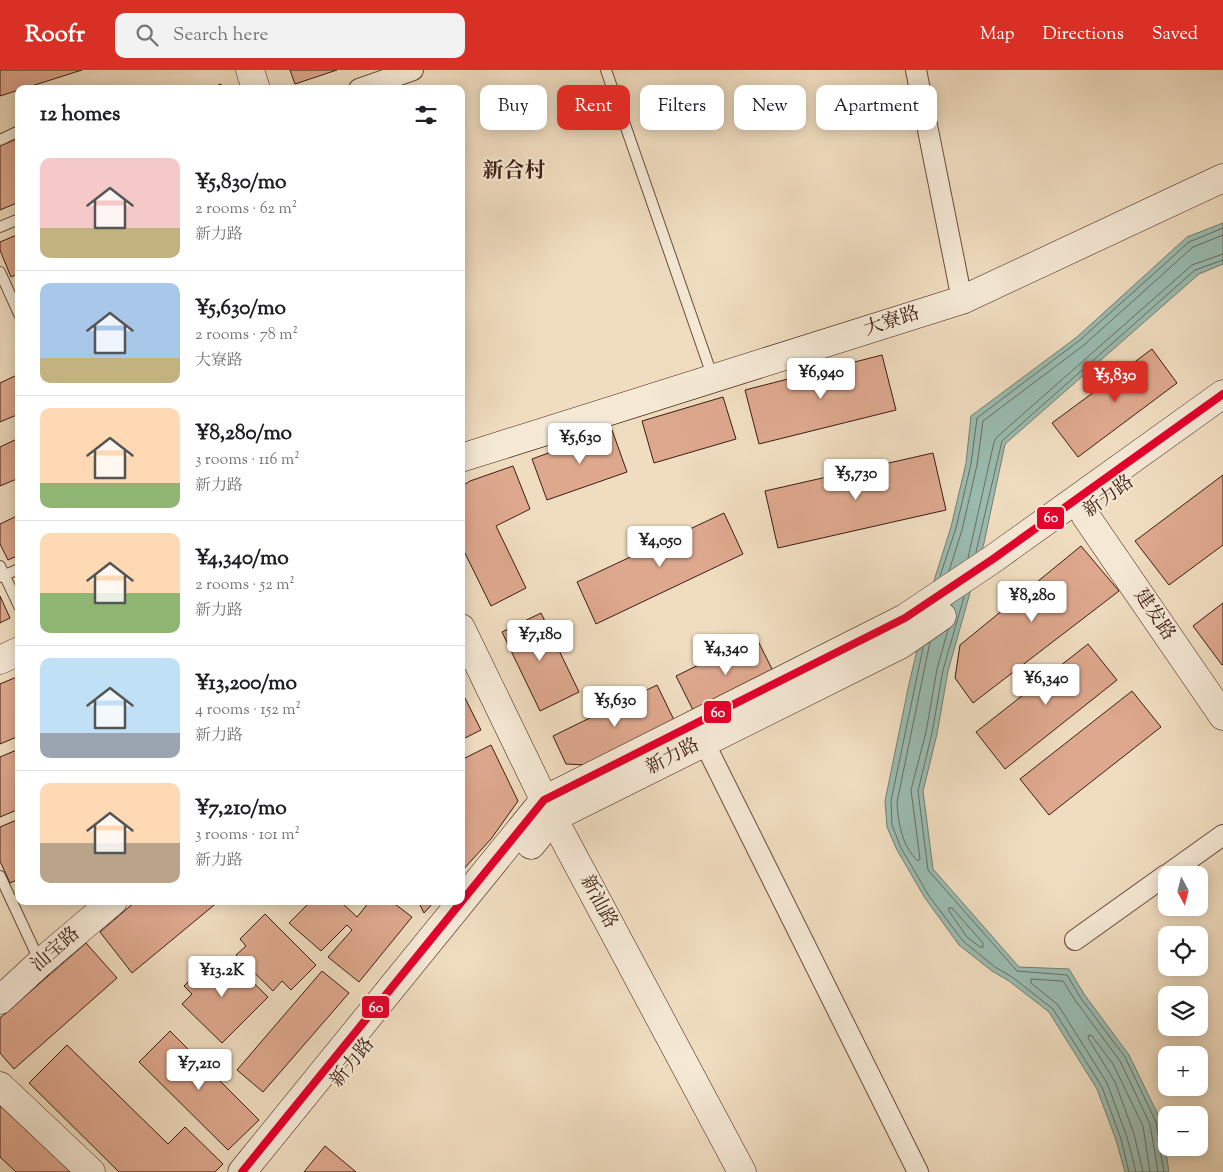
<!DOCTYPE html>
<meta charset="utf-8">
<style>
body{margin:0;font-family:"Sorts Mill Goudy","Noto Serif SC",serif;background:#f2f2f2;color:#202124;height:100vh;display:flex;flex-direction:column;font-size:19px;white-space:nowrap}
*{box-sizing:border-box;margin:0}
p{font-size:16px;color:#757577}
.icon{flex:none;width:28px;height:28px;fill:none;stroke:currentColor;stroke-width:2;stroke-linecap:round;stroke-linejoin:round}
.map{position:relative;flex:1;overflow:hidden}
.details{position:absolute;left:15px;top:15px;width:450px;height:820px;display:flex;flex-direction:column;background:#fff;border-radius:10px;box-shadow:0 2px 12px #0003}
.details>*{flex:none}
.guide{position:absolute;left:480px;top:15px;width:475px;height:45px;display:flex;gap:10px}
.needle{width:32px;rotate:173deg}
.buttons{position:absolute;left:1158px;top:796px;display:grid;gap:10px}
.buttons a{display:grid;place-items:center;width:50px;height:50px;border-radius:10px;background:#fff;box-shadow:0 2px 12px #0003;font-size:25px}
.price{position:absolute;translate:-50% -42px;padding:0 11px;border-radius:5px;background:#fff;color:#222;font-size:16px;line-height:32px;filter:drop-shadow(0 1px 2px #0008)}
.price::after{content:'';position:absolute;left:50%;top:30px;width:15px;height:11px;margin-left:-8px;background:inherit;clip-path:polygon(0 0,100% 0,50% 100%)}
.price.on{background:#d93025;color:#fff}
ul{padding:0;list-style:none}
li{display:flex;align-items:center;gap:15px;height:125px;padding:0 25px}
li+li{border-top:1px solid #e0e0e0}
li span{display:grid;place-items:center;flex:none;width:140px;height:100px;border-radius:10px;color:#555}
li>.icon{margin-inline-start:auto}
span .icon{width:60px;height:60px;fill:#fffc;stroke-width:1}
li b{font-size:21px}
h2{display:flex;justify-content:space-between;align-items:center;height:60px;padding:0 25px;font-size:21px}
.tag{padding:0 18px;border-radius:10px;background:#fff;box-shadow:0 2px 12px #0003;font-size:18px;line-height:45px}
.tag.on{background:#d93025;color:#fff}
header{display:flex;align-items:center;gap:30px;box-sizing:border-box;height:70px;padding:0 25px;background:#d93025;color:#fff}
header strong{font-size:24px}
nav{display:flex;gap:28px;margin-inline-start:auto;font-size:18px}
.search{width:350px;height:45px;background:#f2f2f2;display:flex;align-items:center;gap:12px;box-sizing:border-box;padding:0 18px;border-radius:10px;color:#757577;font-size:19px}
.map>svg:first-child{display:block}
</style>
<header>
<strong>Roofr</strong>
<div class="search"><svg class="icon" aria-label="search" viewBox="0 0 24 24"><circle cx="10" cy="10" r="6"/><path d="M15 15l6 6"/></svg>Search here</div>
<nav><a>Map</a><a>Directions</a><a>Saved</a></nav>
</header>
<div class="map">
<svg width="1223" height="1102" viewBox="0 0 1223 1102">
<rect width="100%" height="100%" fill="#f0ddc0"/>
<filter id="stains"><feTurbulence type="fractalNoise" baseFrequency=".004" numOctaves="4"/><feColorMatrix values="0 0 0 0 .2 0 0 0 0 .09 0 0 0 0 .02 0 0 0 .5 -.17"/></filter>
<radialGradient id="worn" r=".72"><stop offset=".6" stop-color="#630" stop-opacity="0"/><stop offset="1" stop-color="#630" stop-opacity=".3"/></radialGradient>
<polygon fill="#9abcb1" stroke="#747c71" points="1223,153 1223,194 1199,204 1005,374 984,473 948,601 937,664 923,721 933,799 1019,897 1069,899 1084,924 1129,985 1161,1051 1169,1102 1125,1102 1116,1070 1097,1019 1049,942 1009,911 992,901 959,875 925,828 897,780 887,757 885,731 909,614 932,517 951,457 966,393 971,346 1077,267 1187,167"/>
<g fill="none" stroke-linecap="round" stroke-linejoin="round">
<g stroke="#6a6c60" stroke-width="1">
<polyline points="976,482 1002,371 1195,200 1223,190"/>
<polyline points="968,488 994,372 997,367 1192,195 1223,184"/>
<polyline points="949,501 962,460 977,395 983,351 1084,275 1193,177 1223,165"/>
<polyline points="940,506 956,458 971,394 977,348 1080,270 1189,172 1223,158"/>
<polyline points="964,527 943,600 932,663 918,721 928,800 1017,901 1067,905 1080,927 1125,987 1156,1052 1159,1069 1162,1074 1160,1079 1164,1102"/>
<path d="M930,572L897,732C898,752 902,777 918,791L920,789L911,720L926,662L937,599L948,560"/>
<polyline points="923,578 891,731 892,755 901,778 929,826 963,871 995,897 1012,907 1053,939 1102,1017 1121,1069 1129,1102"/>
<polygon points="949,838 952,838 983,873 983,877 980,877 967,867 949,841"/>
<polyline points="1136,1102 1127,1067 1107,1013 1058,935 1031,913 1031,909 1063,911 1075,930 1120,991 1150,1054 1158,1102"/>
<polyline points="1143,1102 1134,1064 1115,1012 1088,968 1089,965 1092,966 1113,994 1143,1056 1150,1102"/>
</g>
</g>
<g fill="#dea88e" stroke="#3b1c10">
<polygon points="0,0 82,0 0,26"/>
<polygon points="290,0 337,0 295,14"/>
<polygon points="221,14 223,19 209,19"/>
<polygon points="19,68 19,132 0,140 0,76"/>
<polygon points="19,164 19,203 11,207 0,180 0,172"/>
<polygon points="1152,279 1177,313 1078,387 1052,353"/>
<polygon points="882,285 896,340 759,374 745,320"/>
<polygon points="19,304 19,344 0,352 0,313"/>
<polygon points="723,327 736,369 654,393 642,351"/>
<polygon points="612,360 627,402 547,430 532,389"/>
<polygon points="19,368 19,408 0,416 0,377"/>
<polygon points="933,383 946,440 778,478 765,421"/>
<polygon points="513,396 530,439 496,456 526,518 491,536 461,475 461,417 470,411"/>
<polygon points="1223,405 1223,475 1169,515 1135,471"/>
<polygon points="724,443 743,484 596,554 577,512"/>
<polygon points="19,445 19,485 8,490 0,474 0,454"/>
<polygon points="1081,476 1119,521 973,633 955,608 960,575"/>
<polygon points="0,526 10,548 0,553"/>
<polygon points="1223,533 1223,594 1222,595 1193,556"/>
<polygon points="541,543 579,622 540,641 502,562"/>
<polygon points="756,567 775,605 695,644 676,606"/>
<polygon points="1088,574 1117,610 1005,699 976,662"/>
<polygon points="19,606 19,666 0,674 0,614"/>
<polygon points="657,615 675,652 588,695 566,694 553,666"/>
<polygon points="461,620 481,660 461,670"/>
<polygon points="1132,621 1161,657 1049,745 1020,709"/>
<polygon points="491,675 518,731 491,769 461,802 461,690"/>
<polygon points="19,679 19,739 0,747 0,687"/>
<polygon points="19,749 19,809 10,813 0,791 0,757"/>
<polygon points="136,831 219,831 132,903 100,862"/>
<polygon points="311,831 340,831 357,847 370,831 391,831 412,847 359,912 328,887 352,860 347,855 321,881 289,853"/>
<polygon points="418,831 435,831 424,843"/>
<polygon points="265,844 316,895 291,920 282,911 273,921 236,885 246,876 240,869"/>
<polygon points="86,873 117,908 14,999 0,983 0,948"/>
<polygon points="227,887 268,927 222,973 182,934 192,924 184,916 212,888 219,895"/>
<polygon points="322,901 349,923 263,1022 237,1000"/>
<polygon points="170,961 259,1050 228,1080 139,992"/>
<polygon points="67,975 168,1074 185,1057 223,1094 215,1102 119,1102 29,1013"/>
<polygon points="0,1033 80,1102 16,1102 0,1087"/>
<polygon points="325,1076 356,1102 304,1102"/>
</g>
<g fill="none" stroke-linecap="round" stroke-linejoin="round">
<g stroke="#684c3c" stroke-width="12">
<g id="lane">
<polyline points="606,0 713,308"/>
<polyline points="0,70 19,61"/>
<polyline points="0,157 19,149"/>
<polyline points="0,202 19,244"/>
<polyline points="0,496 19,536"/>
<polyline points="0,507 19,499"/>
<polyline points="0,806 40,892"/>
</g>
</g>
<g stroke="#684c3c" stroke-width="22">
<g id="street">
<polyline points="916,0 962,230"/>
<polyline points="359,19 413,0"/>
<polyline points="704,672 918,1102"/>
<polyline points="1167,805 1223,765"/>
<polyline points="1075,870 1166,805"/>
</g>
</g>
<g stroke="#3b1c10" stroke-width="29">
<g id="secondary">
<polyline points="250,0 256,19"/>
<polyline points="461,388 962,230 1223,108"/>
<polyline points="1085,445 1223,646"/>
<polyline points="461,558 553,748 742,1102"/>
<polyline points="0,590 19,581"/>
<polyline points="531,775 553,748 900,575 942,546"/>
<polyline points="0,930 40,893 113,831"/>
<polyline points="0,1016 91,1102"/>
<polyline points="242,1102 544,730 905,548 993,489 1223,324"/>
</g>
</g>
<use href="#lane" stroke="#f5e9d6" stroke-width="10"/>
<use href="#street" stroke="#f5e9d6" stroke-width="20"/>
<use href="#secondary" stroke="#f5e9d6" stroke-width="28"/>
<g stroke="#f5e9d6" stroke-width="11">
<polyline id="bus-1" points="242,1102 544,730 905,548 993,489 1223,324"/>
</g>
<use href="#bus-1" stroke="#e4002b" stroke-width="8"/>
</g>
<g text-anchor="middle" dominant-baseline="central" stroke-width="4" stroke-linejoin="round" paint-order="stroke">
<g font-size="19" fill="#3b1c10" stroke="#f5e9d6">
<text transform="translate(892 252) rotate(-18)">大寮路</text>
<text transform="translate(1109 427) rotate(-36)">新力路</text>
<text transform="translate(1154 545) rotate(56)">建发路</text>
<text transform="translate(673 687) rotate(-27)">新力路</text>
<text transform="translate(598 832) rotate(62)">新汕路</text>
<text transform="translate(56 880) rotate(-41)">汕宝路</text>
<text transform="translate(353 993) rotate(-51)">新力路</text>
</g>
<g font-size="21" font-weight="bold" fill="#3b1c10" stroke="#f5e9d6">
<text x="514" y="102">新合村</text>
</g>
</g>
<g stroke="#f5e9d6" stroke-width="2">
<rect x="1036" y="436" width="29" height="24" rx="5" fill="#e4002b"/>
<rect x="703" y="630" width="29" height="24" rx="5" fill="#e4002b"/>
<rect x="361" y="925" width="29" height="24" rx="5" fill="#e4002b"/>
</g>
<g font-size="14" text-anchor="middle" font-weight="bold" fill="#fff">
<text x="1051" y="452">60</text>
<text x="718" y="647">60</text>
<text x="376" y="942">60</text>
</g>
<rect width="100%" height="100%" filter="url(#stains)"/>
<rect width="100%" height="100%" fill="url(#worn)"/>
</svg>
<div class="buttons">
<a><svg class="needle" viewBox="-14 -14 28 28"><path d="M0-13l5 13h-10z" fill="#e53935"/><path d="M0 13l5-13h-10z" fill="#757577"/></svg></a>
<a><svg class="icon" aria-label="locate" viewBox="0 0 24 24"><circle cx="12" cy="12" r="6"/><path d="M12 2v4M12 18v4M2 12h4M18 12h4"/></svg></a>
<a><svg class="icon" aria-label="layers" viewBox="0 0 24 24"><path d="M12 4l9 5-9 5-9-5zM3 14l9 5 9-5"/></svg></a>
<a>+</a>
<a>−</a>
</div>
<b class="price" style="left:821px;top:330px">¥6,940</b>
<b class="price on" style="left:1115px;top:333px">¥5,830</b>
<b class="price" style="left:580px;top:395px">¥5,630</b>
<b class="price" style="left:856px;top:431px">¥5,730</b>
<b class="price" style="left:660px;top:498px">¥4,050</b>
<b class="price" style="left:1032px;top:553px">¥8,280</b>
<b class="price" style="left:540px;top:592px">¥7,180</b>
<b class="price" style="left:726px;top:606px">¥4,340</b>
<b class="price" style="left:1046px;top:636px">¥6,340</b>
<b class="price" style="left:615px;top:658px">¥5,630</b>
<b class="price" style="left:222px;top:928px">¥13.2K</b>
<b class="price" style="left:199px;top:1021px">¥7,210</b>
<div class="guide">
<a class="tag">Buy</a>
<a class="tag on">Rent</a>
<a class="tag">Filters</a>
<a class="tag">New</a>
<a class="tag">Apartment</a>
</div>
<section class="details">
<h2>12 homes<svg class="icon" aria-label="filters" viewBox="0 0 24 24"><path d="M4 7h16M4 17h16"/><circle cx="9" cy="7" r="2"/><circle cx="15" cy="17" r="2"/></svg></h2>
<ul>
<li><span style="background:linear-gradient(#f6c9c9 70%,#c2b280 0)"><svg class="icon" aria-label="home" viewBox="0 0 24 24"><path d="M3 11l9-7 9 7M6 9v11h12V9"/></svg></span><div><b>¥5,830/mo</b><p>2 rooms · 62 m²</p><p>新力路</p></div></li>
<li><span style="background:linear-gradient(#a9c7e8 75%,#c2b280 0)"><svg class="icon" aria-label="home" viewBox="0 0 24 24"><path d="M3 11l9-7 9 7M6 9v11h12V9"/></svg></span><div><b>¥5,630/mo</b><p>2 rooms · 78 m²</p><p>大寮路</p></div></li>
<li><span style="background:linear-gradient(#ffd9b3 75%,#8fb573 0)"><svg class="icon" aria-label="home" viewBox="0 0 24 24"><path d="M3 11l9-7 9 7M6 9v11h12V9"/></svg></span><div><b>¥8,280/mo</b><p>3 rooms · 116 m²</p><p>新力路</p></div></li>
<li><span style="background:linear-gradient(#ffd9b3 60%,#8fb573 0)"><svg class="icon" aria-label="home" viewBox="0 0 24 24"><path d="M3 11l9-7 9 7M6 9v11h12V9"/></svg></span><div><b>¥4,340/mo</b><p>2 rooms · 52 m²</p><p>新力路</p></div></li>
<li><span style="background:linear-gradient(#bfe0f5 75%,#9aa5b1 0)"><svg class="icon" aria-label="home" viewBox="0 0 24 24"><path d="M3 11l9-7 9 7M6 9v11h12V9"/></svg></span><div><b>¥13,200/mo</b><p>4 rooms · 152 m²</p><p>新力路</p></div></li>
<li><span style="background:linear-gradient(#ffd9b3 60%,#b9a48a 0)"><svg class="icon" aria-label="home" viewBox="0 0 24 24"><path d="M3 11l9-7 9 7M6 9v11h12V9"/></svg></span><div><b>¥7,210/mo</b><p>3 rooms · 101 m²</p><p>新力路</p></div></li>
</ul>
</section>
</div>
